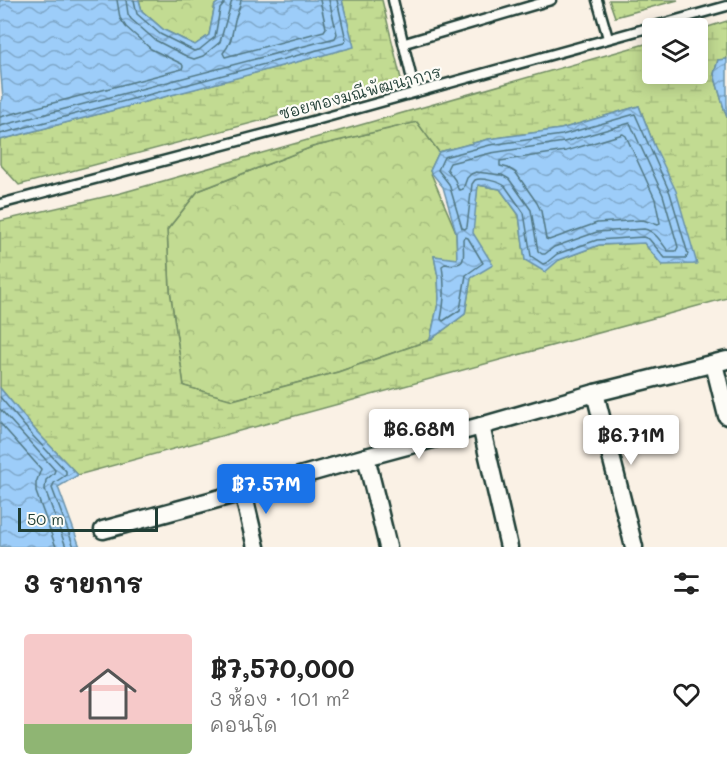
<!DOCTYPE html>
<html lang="th">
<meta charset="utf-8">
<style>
body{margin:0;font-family:Mali,"Playpen Sans Thai",sans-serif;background:#f6f6f6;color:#222;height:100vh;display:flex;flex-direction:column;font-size:22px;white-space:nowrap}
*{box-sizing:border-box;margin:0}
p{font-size:20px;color:#767676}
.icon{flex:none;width:33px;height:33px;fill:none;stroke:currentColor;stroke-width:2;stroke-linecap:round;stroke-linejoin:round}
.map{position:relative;height:547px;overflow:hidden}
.side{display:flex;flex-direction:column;background:#fff;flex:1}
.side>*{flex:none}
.tools{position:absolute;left:642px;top:18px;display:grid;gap:12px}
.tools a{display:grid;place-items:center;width:66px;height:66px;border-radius:6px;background:#fff;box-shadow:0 3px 15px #0003;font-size:30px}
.scale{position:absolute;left:18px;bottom:15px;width:140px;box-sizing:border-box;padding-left:6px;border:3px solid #1f3d34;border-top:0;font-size:16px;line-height:21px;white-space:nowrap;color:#1f3d34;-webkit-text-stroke:4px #fdfcf7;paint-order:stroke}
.price{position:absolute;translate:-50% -51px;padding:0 14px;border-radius:6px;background:#fff;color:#222;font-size:20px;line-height:39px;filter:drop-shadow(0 2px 3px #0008)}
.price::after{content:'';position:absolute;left:50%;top:36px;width:18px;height:14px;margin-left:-9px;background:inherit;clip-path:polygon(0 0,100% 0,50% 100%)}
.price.selected{background:#1a73e8;color:#fff}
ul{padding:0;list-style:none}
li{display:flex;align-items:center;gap:18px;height:150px;padding:0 24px}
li+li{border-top:2px solid #e0e0e0}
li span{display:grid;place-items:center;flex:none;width:168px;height:120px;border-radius:6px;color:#555}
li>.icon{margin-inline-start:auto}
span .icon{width:72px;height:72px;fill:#fffc;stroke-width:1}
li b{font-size:26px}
h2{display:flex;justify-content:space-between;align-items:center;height:72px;padding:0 24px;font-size:26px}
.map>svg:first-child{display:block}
</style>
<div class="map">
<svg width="727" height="547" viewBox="0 0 727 547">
<defs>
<pattern id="forest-crowns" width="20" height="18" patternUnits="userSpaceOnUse" patternTransform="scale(1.5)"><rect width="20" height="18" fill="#c2db92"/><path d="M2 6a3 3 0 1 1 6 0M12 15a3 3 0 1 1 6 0" fill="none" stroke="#a6bd7e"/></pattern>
<pattern id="wetland-marsh" width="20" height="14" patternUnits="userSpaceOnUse" patternTransform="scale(1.5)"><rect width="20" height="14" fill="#c2db92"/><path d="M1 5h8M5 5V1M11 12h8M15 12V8" fill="none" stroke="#a6bd7e"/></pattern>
<pattern id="water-waves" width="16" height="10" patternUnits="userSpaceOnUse" patternTransform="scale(1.5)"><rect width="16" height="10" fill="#9dcdf9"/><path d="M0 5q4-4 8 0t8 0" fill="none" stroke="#7fa8ca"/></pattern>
</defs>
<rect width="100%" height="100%" fill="#faf1e5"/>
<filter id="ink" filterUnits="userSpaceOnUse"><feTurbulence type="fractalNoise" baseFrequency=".0167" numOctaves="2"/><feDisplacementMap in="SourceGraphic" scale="12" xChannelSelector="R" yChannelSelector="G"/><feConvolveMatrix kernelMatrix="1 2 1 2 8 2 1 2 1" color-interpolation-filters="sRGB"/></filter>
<g filter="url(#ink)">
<g fill="url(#forest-crowns)" stroke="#708c63" stroke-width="1.5">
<polygon points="139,0 221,0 215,5 209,35 195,45 164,30 142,11"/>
<polygon points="417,122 439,152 430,171 456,232 457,260 434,256 438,277 439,299 430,340 338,372 232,400 184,386 170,290 167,230 198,191 312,147"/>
</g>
<g fill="url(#wetland-marsh)" stroke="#708c63" stroke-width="1.5" fill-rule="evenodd">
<polygon points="342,0 382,0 402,83 19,185 0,164 0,140 353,47"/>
<polygon points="609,0 678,0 615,17"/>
<path d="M727,21V59L718,60L714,74L725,112L727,117V298L78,475L36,431L0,388V221L121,193L652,42V74H698V30ZM639,106L654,145L662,265L644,243L599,245L559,260H525L519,215L500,189L478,185L472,233L471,278L465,314L430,340L338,372L233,400L184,386L170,290L167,230L198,191L312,147L417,122L439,152L489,139L561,129Z"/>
</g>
<g fill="url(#water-waves)" stroke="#6b93aa" stroke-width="1.5">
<polygon points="0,0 139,0 142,11 164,30 195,45 209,35 215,5 221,0 342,0 354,47 0,140 0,104 3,98 0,64"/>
<polygon points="727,59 727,117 725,112 714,74 718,60"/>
<polygon points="639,106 654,145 676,191 697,264 662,265 644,243 599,245 559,260 545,272 525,260 519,215 500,189 478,185 473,233 493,265 471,278 465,314 430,340 439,299 438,277 434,256 457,259 456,232 443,187 430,171 439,152 489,139 561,129"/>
<polygon points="0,388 36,431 78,475 58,487 80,547 0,547"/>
</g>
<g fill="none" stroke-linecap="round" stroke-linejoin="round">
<g stroke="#517783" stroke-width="1.5">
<polyline points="126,0 128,14 131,19 155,40 188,57 194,59 203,56 220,42 232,0"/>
<polyline points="134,0 137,14 160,34 194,51 199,50 215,37 220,9 224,4 224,0"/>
<path d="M241,0C240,8 237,13 235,20C232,33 232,43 223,53L225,57L324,31L326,28L320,0"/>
<path d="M635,114L670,193L688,254L686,258H665L649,239L643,237L597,240L557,254L546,263L543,264L531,256L524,213L505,186C500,182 481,177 475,180C474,181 473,183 472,184L467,227L465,229L462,228L449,184L438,170L444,157L490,145L562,135Z"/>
<polyline points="0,117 182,69 183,66 182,64 151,49 126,27 120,18 117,0"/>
<path d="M630,123L663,195L678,247L676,251H668C661,242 655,231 644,229L597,232L554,247L545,254H542L538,251L531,210L509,179L502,175L476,172L471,174L467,178L463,189L460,190L458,189L455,180L447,169L450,163L491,153L564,142Z"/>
<polyline points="0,126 335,38 337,34 329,0"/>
<polyline points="0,134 344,43 346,40 337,0"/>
<polygon points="623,134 626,136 655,199 660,223 658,225 643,220 597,223 549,240 546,239 541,211 537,203 516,173 508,168 500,166 500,161 566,151"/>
<path d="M465,237L468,238L483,263L466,275L460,310L443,321L441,319C445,299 445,285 442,266L445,264C469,267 463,257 463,239Z"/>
<polyline points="0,397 32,435 66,471 66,475 54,483 52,488 74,547"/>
<polyline points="0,409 55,470 54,473 46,480 45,489 66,547"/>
<polyline points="0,423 41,469 36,483 36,492 56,547"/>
</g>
<g stroke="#1f3d34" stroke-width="13">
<g id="lane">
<polyline points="393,0 415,92"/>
<polyline points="597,0 608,38"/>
<polyline points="405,43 551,0"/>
<polyline points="0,204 280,130 727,6"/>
</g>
</g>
<g stroke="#1f3d34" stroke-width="21">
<g id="street">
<polyline points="714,364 727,416"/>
<polyline points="595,393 634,547"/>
<polyline points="481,426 509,547"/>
<polyline points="366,457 388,547"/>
<polyline points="243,492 256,547"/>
<polyline points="103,530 243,492 366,457 481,426 595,393 727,360"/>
</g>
</g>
<use href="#lane" stroke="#fdfcf7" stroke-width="8"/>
<use href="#street" stroke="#fdfcf7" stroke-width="16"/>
</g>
</g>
<g text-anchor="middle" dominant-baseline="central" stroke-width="4.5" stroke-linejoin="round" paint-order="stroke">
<g font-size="16" fill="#1f3d34" stroke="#fdfcf7">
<text transform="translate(360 92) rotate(-15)">ซอยทองมณีพัฒนาการ</text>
</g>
</g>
</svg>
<div class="tools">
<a><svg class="icon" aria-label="layers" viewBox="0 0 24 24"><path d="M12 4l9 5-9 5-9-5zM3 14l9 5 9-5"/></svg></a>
</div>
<div class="scale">50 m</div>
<b class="price" style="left:419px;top:460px">฿6.68M</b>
<b class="price" style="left:631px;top:466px">฿6.71M</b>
<b class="price selected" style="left:266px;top:515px">฿7.57M</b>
</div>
<section class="side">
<h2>3 รายการ<svg class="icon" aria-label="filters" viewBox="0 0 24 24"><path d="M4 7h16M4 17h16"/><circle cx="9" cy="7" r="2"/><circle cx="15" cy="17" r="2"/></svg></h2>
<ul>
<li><span style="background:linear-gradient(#f6c9c9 75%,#8fb573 0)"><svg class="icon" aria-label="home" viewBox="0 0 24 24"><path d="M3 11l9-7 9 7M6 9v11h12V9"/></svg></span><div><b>฿7,570,000</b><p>3 ห้อง · 101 m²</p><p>คอนโด</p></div><svg class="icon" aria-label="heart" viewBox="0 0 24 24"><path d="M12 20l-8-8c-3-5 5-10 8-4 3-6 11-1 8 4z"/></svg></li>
</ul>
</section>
